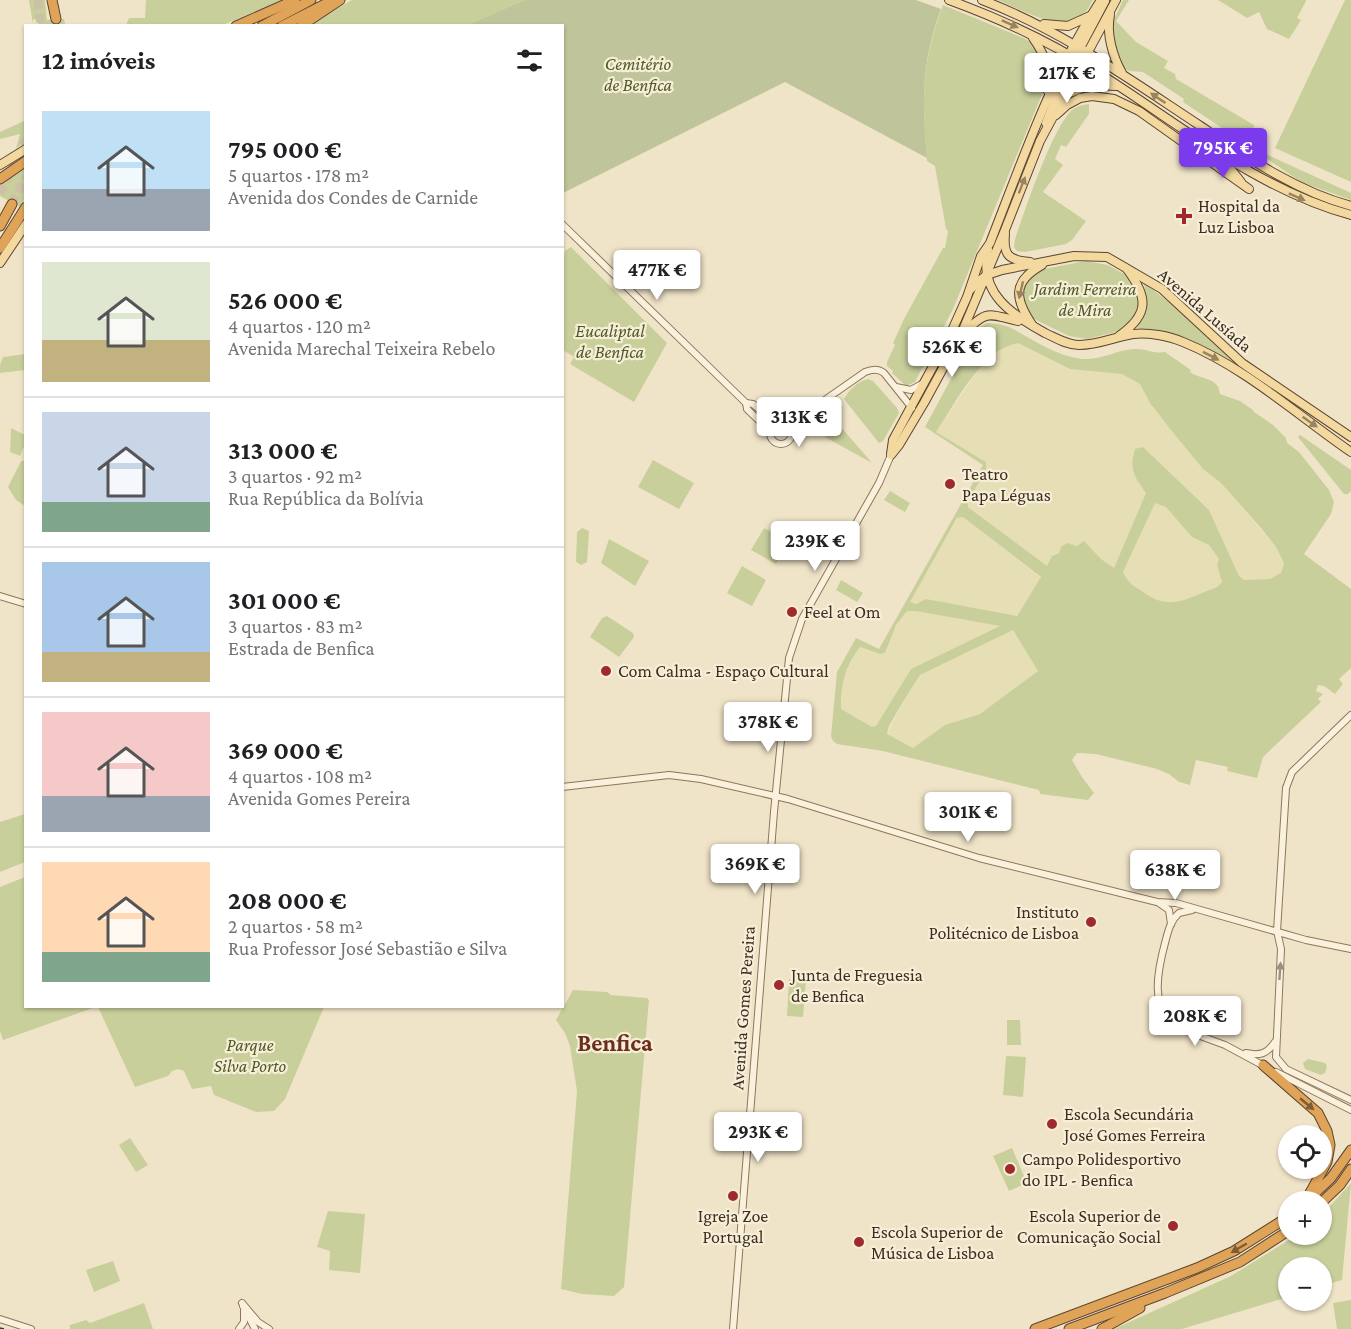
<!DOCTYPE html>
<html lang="pt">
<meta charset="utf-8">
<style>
body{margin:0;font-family:"Crimson Pro",serif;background:#f2f2f2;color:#202124;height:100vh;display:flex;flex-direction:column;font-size:22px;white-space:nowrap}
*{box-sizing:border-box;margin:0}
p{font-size:20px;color:#757577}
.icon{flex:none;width:33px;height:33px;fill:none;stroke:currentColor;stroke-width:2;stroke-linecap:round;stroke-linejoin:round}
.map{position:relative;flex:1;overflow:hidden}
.panel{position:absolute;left:24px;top:24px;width:540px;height:984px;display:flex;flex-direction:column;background:#fff;border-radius:0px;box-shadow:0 2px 4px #0004}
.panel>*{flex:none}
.fabs{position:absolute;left:1278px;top:1125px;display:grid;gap:12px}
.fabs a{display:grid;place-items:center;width:54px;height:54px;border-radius:50%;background:#fff;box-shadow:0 2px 4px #0004;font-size:30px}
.price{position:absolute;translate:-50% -51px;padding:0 14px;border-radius:6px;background:#fff;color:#222;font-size:20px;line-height:39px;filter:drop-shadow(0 2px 3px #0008)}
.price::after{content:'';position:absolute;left:50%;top:36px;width:18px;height:14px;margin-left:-9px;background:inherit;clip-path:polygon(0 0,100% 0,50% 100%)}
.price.selected{background:#7c3aed;color:#fff}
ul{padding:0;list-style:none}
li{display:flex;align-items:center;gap:18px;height:150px;padding:0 18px}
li+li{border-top:2px solid #e0e0e0}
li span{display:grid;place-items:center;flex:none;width:168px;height:120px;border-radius:0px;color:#555}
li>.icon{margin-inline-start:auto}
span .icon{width:72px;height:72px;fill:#fffc;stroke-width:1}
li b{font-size:26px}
h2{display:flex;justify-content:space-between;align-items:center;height:72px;padding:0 18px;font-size:26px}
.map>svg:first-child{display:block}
</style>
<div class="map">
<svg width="1351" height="1329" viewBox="0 0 1351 1329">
<rect width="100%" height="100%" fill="#f0e4c8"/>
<g fill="#e6deb5">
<polygon points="1018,343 1070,369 1122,374 1140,384 1150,403 1203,469 1221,483 1276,547 1284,563 1281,573 1270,579 1244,580 1239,576 1209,510 1143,447 1138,483 1146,493 1114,569 1101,559 1084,541 1077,546 1067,543 1059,553 1052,556 1047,567 968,506 968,502 986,469 986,462 936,432 980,367 1008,345"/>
<polygon points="1155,502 1166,507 1192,537 1209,545 1219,559 1217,565 1222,582 1217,587 1176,604 1155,601 1129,584 1123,572"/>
<polygon points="963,517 1041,578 1016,616 926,599 916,604 909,602 958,518"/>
<polygon points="907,611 916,611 1001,626 911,669 876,726 872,727 841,709 842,684 846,670 860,647 880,654 885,653 896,625"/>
<polygon points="1013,630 1038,671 980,714 945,725 913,748 887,734 904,700 920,675"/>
</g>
<g fill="#c9cf9b" fill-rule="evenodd">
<polygon points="29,0 45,0 47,20 64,19 65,24 67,25 39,25 36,19 33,20 33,24"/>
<polygon points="146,0 282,0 223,25 126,25 129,18 145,18"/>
<polygon points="352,0 525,0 467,25 306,26"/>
<path d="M997,0H1093C1089,7 1086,14 1078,19C1058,31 1018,8 997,0Z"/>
<polygon points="1123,0 1129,0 1116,21 1136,42 1168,61 1164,68 1175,74 1176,79 1254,125 1253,130 1261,136 1260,142 1268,155 1351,193 1351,200 1301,182 1231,134 1232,132 1230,131 1228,132 1183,102 1184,99 1143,72 1129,71 1124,68 1120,60 1115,44 1113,22"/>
<polygon points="1218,0 1306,0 1306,1 1297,18 1301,20 1289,39 1267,29 1259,12 1247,18"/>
<polygon points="1345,0 1351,0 1351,182 1275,148"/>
<path d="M943,5L1026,39C1040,51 1049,74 1043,92L953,309L915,382L906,386L892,373L893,371L887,366V362L895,345L893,343L904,319L943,248H945L948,231L946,229L935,166L927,161C922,98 921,65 943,5Z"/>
<path d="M1089,104V114L1066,147L1061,145L1055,159L1063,165L1043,192L1086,221L1072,240L1066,244L1025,252L1017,251L1014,247L1015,239C1025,211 1052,128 1072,110C1077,106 1083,105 1089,104Z"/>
<polygon points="25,115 25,143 16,148 20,134 0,139 0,132 24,121"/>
<polygon points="25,167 25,198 20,207 0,196 0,185"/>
<polygon points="571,247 667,343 634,402 570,364 574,357 563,350 562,265 565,251"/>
<polygon points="1086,261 1108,265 1131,278 1141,300 1135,319 1120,331 1087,339 1069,336 1036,320 1032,317 1021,302 1024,282 1039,270"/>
<path d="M1144,283L1179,310L1239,364L1297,406C1249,373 1198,330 1137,328C1147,312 1147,301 1144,283Z"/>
<path d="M987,323L999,324L1009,327C1033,339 1060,359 1087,359C1103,359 1118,350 1133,349C1145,348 1154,354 1165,352L1191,370L1190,372C1201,380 1219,377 1220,394L1240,401L1253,410L1254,412L1273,425L1286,438L1287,443L1299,452L1329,490L1334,502L1331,514L1304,554L1351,589V668L1339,679L1343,684L1335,694L1324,686L1318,685L1316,691L1323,694L1318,699L1321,702L1263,757L1257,778L1227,771L1228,767L1196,760L1190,785L1179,782L1169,774L1157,769L1096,754L1077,753L1072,760L1082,777L1094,793L1088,800L1040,794L1039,790L883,751L837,744L833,741L831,736L837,672L856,638L879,649L983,465L925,427L973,338L980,327ZM1018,343L1070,369L1122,374L1140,384L1150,403L1171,430L1203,469L1221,483L1261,528L1276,547L1284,563L1281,573L1270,579L1244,580L1239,576L1209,510L1143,447L1135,449C1129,469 1134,477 1146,493L1114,568L1101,559L1084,541L1077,546L1067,543L1061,547L1059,553L1052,556L1047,566L968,507V502L986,469V462L936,432C955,404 982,349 1018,343ZM1155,503L1166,507L1192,537L1209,545L1219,559L1217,565L1222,582L1217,587C1191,596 1172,612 1146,594C1135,586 1130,586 1123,572ZM963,517L1041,577L1017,616L926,599L916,604L910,602L957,518ZM907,611H916L1000,626L911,669L876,726L872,727L841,709C841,684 844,668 860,647L880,654L885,653L896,625ZM1013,630L1038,671L980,714L945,725L913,748L887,734L889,726L904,700L920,675Z"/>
<polygon points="25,354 25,370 0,373 0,365 3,357"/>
<path d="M868,379L873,381L897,408L899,413L883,441L879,443L844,399C849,390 858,381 868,379Z"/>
<polygon points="834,419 872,463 825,437"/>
<polygon points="11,428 25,435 25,444 20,456 10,452"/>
<polygon points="1300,435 1351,470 1351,491 1348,494 1344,494 1298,437"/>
<polygon points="653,460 694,483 679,509 638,487"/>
<polygon points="21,461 25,461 25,506 16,500 8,487"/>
<polygon points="890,491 910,503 905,512 884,500"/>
<polygon points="582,528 589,531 587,562 581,565 576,562 577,532"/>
<polygon points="764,528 788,542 776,564 751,550"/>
<polygon points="609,539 649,561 635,586 601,563"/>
<polygon points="742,566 766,580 752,606 727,593"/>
<polygon points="841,580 863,593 857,602 836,590"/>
<polygon points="607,616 633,633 634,637 619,657 590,637 602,618"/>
<polygon points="25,814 25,862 0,872 0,822"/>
<polygon points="25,877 26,1006 93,1008 3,1040 0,1031 0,887"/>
<polygon points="789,979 806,980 803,1017 787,1016"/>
<polygon points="573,990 607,992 611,995 647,998 649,1000 624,1287 614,1296 582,1294 561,1289 577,1091 570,1046 565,1033 556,1020"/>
<polygon points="98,1007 324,1007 285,1099 274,1111 256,1112 214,1095 211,1086 192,1089 184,1071 178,1069 172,1071 168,1076 135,1087"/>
<polygon points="1007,1020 1020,1020 1021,1045 1007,1045"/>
<polygon points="1006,1056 1026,1057 1023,1097 1003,1095"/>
<polygon points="1308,1059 1325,1063 1327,1066 1325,1073 1321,1075 1305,1069 1303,1063"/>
<polygon points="130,1138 148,1165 136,1172 119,1145"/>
<polygon points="1012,1148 1027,1183 1009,1191 993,1156"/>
<polygon points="1351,1183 1342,1280 1322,1286 1322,1268 1288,1268 1288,1297 1182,1329 1114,1329 1231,1276 1297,1235 1322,1234 1322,1215"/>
<polygon points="328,1211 365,1214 360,1273 329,1270 330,1251 317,1247"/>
<polygon points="113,1261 120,1281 94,1292 86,1270"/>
<polygon points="1351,1300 1351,1329 1337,1329 1333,1303"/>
<polygon points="144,1303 153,1329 70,1329 70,1325 86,1320 90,1323"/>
</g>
<path fill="#bfc49a" d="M525,0H916L941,9C921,64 922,101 927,158L785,82L563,193L562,26L467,25Z"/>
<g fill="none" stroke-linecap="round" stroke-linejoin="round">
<g stroke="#ccc0a6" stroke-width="9" stroke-dasharray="9 4.5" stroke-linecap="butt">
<polyline points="38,0 41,26"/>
<polyline points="0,194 26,140"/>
<polyline points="12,204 26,177"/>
</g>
<g stroke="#8d765c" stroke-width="8">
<g id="minor">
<polyline points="562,224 746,403 747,409 770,431"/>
<polyline points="896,387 911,390 922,384"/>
<polyline points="746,403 753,404 775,424"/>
<circle cx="781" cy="433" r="11"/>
<path d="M789,425L865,372C872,369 878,368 884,373L912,408"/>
<polyline points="0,596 26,604"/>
<polyline points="1351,715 1292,772 1286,788 1277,931 1281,949 1276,1057 1286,1069 1351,1100"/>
<polyline points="562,787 669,775 701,779 788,799 979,858 1157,902 1176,903 1306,940 1351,949"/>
<polyline points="1159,903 1169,910 1171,924"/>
<path d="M1192,910L1179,913C1170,921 1168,932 1165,943C1158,969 1149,1009 1176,1027L1225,1045L1264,1066"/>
<path d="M1246,1053C1260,1056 1267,1054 1275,1042"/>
<polyline points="1276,1072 1351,1110"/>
<polyline points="242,1303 258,1322 269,1329"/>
<polyline points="243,1306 255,1329"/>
<polyline points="0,1319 31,1329"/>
<polyline points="239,1329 244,1322 244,1311"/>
<polyline points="733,1329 774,812 789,658 802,619 879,483 891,455"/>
</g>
</g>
<g stroke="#5b4430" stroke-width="10">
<g id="major">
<path d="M949,0C1001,19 1051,42 1097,72C1180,124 1256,189 1351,215"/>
<path d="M982,0C1061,30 1129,79 1199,125C1247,157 1295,191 1351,206"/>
<path d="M1110,15C1106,34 1113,57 1122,73"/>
<polyline points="1044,24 1068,26 1090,16"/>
<path d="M1033,38C1044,53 1051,72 1048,91"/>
<polyline points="1065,95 1089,85 1117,86"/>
<polyline points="1056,115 1067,105 1080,98 1092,96 1114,99 1139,111 1249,189"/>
<polyline points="1046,123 1063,80 1105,1"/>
<polyline points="1222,158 1241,182"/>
<polyline points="0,165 26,149"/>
<path d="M1005,234C1003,256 1009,260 1030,262"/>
<path d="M988,250C978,293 1012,315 1045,333C1056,338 1067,345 1079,345C1098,345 1115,337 1133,334C1148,332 1169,336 1183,342C1245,367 1297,415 1351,452"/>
<polyline points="0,263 26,224"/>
<polyline points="971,289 977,282 987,275 1002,270 1074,256 1107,257 1162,289 1242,363 1351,437"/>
<path d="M1033,326C1015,300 1011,282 1042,265"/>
<path d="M963,334C987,309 988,314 1018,321"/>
<path d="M1119,336C1150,314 1148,297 1127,269"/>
<path d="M891,454L893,440L950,335L967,297L981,256L990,243C1023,159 1051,75 1101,0"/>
<polyline points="891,455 899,445 924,403 960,337 1005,230 1040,141 1116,0"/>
</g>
</g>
<g stroke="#5b4430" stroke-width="11">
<g id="highway">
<polyline points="52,0 56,19"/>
<polyline points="236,26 295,0"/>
<polyline points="262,26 311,0"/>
<polyline points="282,26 333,0"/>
<polyline points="301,26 340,0"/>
<polyline points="0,179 26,161"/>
<polyline points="0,226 12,204"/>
<polyline points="0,248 26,207"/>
<polyline points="1263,1065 1318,1113 1327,1131 1330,1145 1327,1162 1305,1202"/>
<polyline points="1312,1196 1331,1178 1351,1150"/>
<polyline points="1322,1202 1340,1185 1351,1169"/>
<polyline points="1035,1329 1197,1268 1234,1251 1288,1217"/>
<polyline points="1069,1329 1165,1293 1240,1262 1288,1231"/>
<polyline points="1102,1329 1140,1308"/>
</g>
</g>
<use href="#minor" stroke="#faf1dc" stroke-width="6"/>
<use href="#major" stroke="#f3d9a0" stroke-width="8"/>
<use href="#highway" stroke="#e0a458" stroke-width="9"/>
<polyline stroke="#3d2e20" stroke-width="1.5" stroke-dasharray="10 10" stroke-linecap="butt" points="0,1328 4,1329"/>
</g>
<defs><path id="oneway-solid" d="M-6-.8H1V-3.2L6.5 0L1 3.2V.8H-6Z" transform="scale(1.5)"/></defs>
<g fill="#988460">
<use href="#oneway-solid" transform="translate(1010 24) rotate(24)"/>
<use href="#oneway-solid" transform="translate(1158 98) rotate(-146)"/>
<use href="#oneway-solid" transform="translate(1022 185) rotate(-69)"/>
<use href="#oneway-solid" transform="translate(1297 197) rotate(24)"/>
<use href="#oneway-solid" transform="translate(1021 290) rotate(103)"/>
<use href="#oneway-solid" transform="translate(1211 356) rotate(27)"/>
<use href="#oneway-solid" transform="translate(1310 422) rotate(35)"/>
</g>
<use fill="#9c907e" href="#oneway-solid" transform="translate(1280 971) rotate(-86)"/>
<g fill="#7e5d36">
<use href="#oneway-solid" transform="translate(1307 1104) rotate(40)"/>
<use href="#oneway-solid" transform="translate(1239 1248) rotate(150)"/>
</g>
<g fill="#9e2a2b" stroke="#f7eed8" stroke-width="2">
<path d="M1181 207h6v6h6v6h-6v6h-6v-6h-6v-6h6z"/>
<circle cx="950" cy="484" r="6"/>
<circle cx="792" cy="612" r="6"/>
<circle cx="606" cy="671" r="6"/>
<circle cx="1091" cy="922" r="6"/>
<circle cx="779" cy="985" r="6"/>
<circle cx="1052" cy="1124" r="6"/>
<circle cx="1010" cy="1169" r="6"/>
<circle cx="733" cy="1196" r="6"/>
<circle cx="1173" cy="1226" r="6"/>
<circle cx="859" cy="1242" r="6"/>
</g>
<g text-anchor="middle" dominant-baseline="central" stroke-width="4.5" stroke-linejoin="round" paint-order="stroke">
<g font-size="18" font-style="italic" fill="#4d5a26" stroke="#f7eed8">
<text x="638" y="64">Cemitério<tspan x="638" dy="21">de Benfica</tspan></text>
<text x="1085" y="289">Jardim Ferreira<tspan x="1085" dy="21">de Mira</tspan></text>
<text x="610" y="331">Eucaliptal<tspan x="610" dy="21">de Benfica</tspan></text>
<text x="250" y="1045">Parque<tspan x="250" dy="21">Silva Porto</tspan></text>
</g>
<g font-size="18" fill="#3d2e20" stroke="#f7eed8" text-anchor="start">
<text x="1198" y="206">Hospital da<tspan x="1198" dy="21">Luz Lisboa</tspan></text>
<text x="962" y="474">Teatro<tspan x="962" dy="21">Papa Léguas</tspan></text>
<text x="804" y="612">Feel at Om</text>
<text x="618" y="671">Com Calma - Espaço Cultural</text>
<text x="1079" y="912" text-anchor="end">Instituto<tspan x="1079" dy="21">Politécnico de Lisboa</tspan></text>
<text x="791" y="975">Junta de Freguesia<tspan x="791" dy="21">de Benfica</tspan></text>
<text x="1064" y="1114">Escola Secundária<tspan x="1064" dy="21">José Gomes Ferreira</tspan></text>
<text x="1022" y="1159">Campo Polidesportivo<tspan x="1022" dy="21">do IPL - Benfica</tspan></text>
<text x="733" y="1216" text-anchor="middle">Igreja Zoe<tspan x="733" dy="21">Portugal</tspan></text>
<text x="1161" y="1216" text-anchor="end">Escola Superior de<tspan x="1161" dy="21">Comunicação Social</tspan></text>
<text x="871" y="1232">Escola Superior de<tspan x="871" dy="21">Música de Lisboa</tspan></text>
</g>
<g font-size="18" fill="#3d2e20" stroke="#f7eed8">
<text transform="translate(1205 310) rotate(41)">Avenida Lusíada</text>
<text transform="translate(743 1008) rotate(-86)">Avenida Gomes Pereira</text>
</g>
<g font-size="24" font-weight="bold" fill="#6b2e1e" stroke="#f7eed8">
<text x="615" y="1042">Benfica</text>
</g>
</g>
</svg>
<div class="fabs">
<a><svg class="icon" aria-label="locate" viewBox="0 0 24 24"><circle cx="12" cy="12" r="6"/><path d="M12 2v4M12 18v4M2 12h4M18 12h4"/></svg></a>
<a>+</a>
<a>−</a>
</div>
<b class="price" style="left:1067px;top:104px">217K €</b>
<b class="price selected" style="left:1223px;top:179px">795K €</b>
<b class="price" style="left:657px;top:301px">477K €</b>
<b class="price" style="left:952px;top:378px">526K €</b>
<b class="price" style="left:799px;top:448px">313K €</b>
<b class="price" style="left:815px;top:572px">239K €</b>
<b class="price" style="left:768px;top:753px">378K €</b>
<b class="price" style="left:968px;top:843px">301K €</b>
<b class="price" style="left:755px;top:895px">369K €</b>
<b class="price" style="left:1175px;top:901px">638K €</b>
<b class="price" style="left:1195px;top:1047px">208K €</b>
<b class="price" style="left:758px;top:1163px">293K €</b>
<section class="panel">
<h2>12 imóveis<svg class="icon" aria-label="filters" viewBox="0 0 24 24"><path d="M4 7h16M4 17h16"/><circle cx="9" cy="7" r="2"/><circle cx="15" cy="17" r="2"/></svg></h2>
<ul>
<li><span style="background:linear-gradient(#bfe0f5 65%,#9aa5b1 0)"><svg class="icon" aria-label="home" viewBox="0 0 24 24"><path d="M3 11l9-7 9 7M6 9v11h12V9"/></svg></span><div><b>795 000 €</b><p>5 quartos · 178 m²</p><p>Avenida dos Condes de Carnide</p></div></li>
<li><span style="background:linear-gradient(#dfe7d0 65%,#c2b280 0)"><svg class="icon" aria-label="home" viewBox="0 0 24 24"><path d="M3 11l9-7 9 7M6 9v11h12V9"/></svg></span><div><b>526 000 €</b><p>4 quartos · 120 m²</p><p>Avenida Marechal Teixeira Rebelo</p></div></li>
<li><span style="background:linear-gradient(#c9d6e8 75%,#7fa58c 0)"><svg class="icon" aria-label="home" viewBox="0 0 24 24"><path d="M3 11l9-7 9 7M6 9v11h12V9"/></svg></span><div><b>313 000 €</b><p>3 quartos · 92 m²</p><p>Rua República da Bolívia</p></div></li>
<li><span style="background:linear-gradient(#a9c7e8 75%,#c2b280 0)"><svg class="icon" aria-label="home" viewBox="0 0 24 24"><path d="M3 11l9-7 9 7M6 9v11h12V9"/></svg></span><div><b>301 000 €</b><p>3 quartos · 83 m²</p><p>Estrada de Benfica</p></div></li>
<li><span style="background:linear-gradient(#f6c9c9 70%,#9aa5b1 0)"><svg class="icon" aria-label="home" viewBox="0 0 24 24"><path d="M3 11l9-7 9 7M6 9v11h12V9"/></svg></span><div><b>369 000 €</b><p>4 quartos · 108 m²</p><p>Avenida Gomes Pereira</p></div></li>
<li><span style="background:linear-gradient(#ffd9b3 75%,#7fa58c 0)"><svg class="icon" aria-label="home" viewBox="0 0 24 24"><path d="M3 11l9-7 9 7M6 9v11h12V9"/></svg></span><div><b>208 000 €</b><p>2 quartos · 58 m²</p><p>Rua Professor José Sebastião e Silva</p></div></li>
</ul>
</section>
</div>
